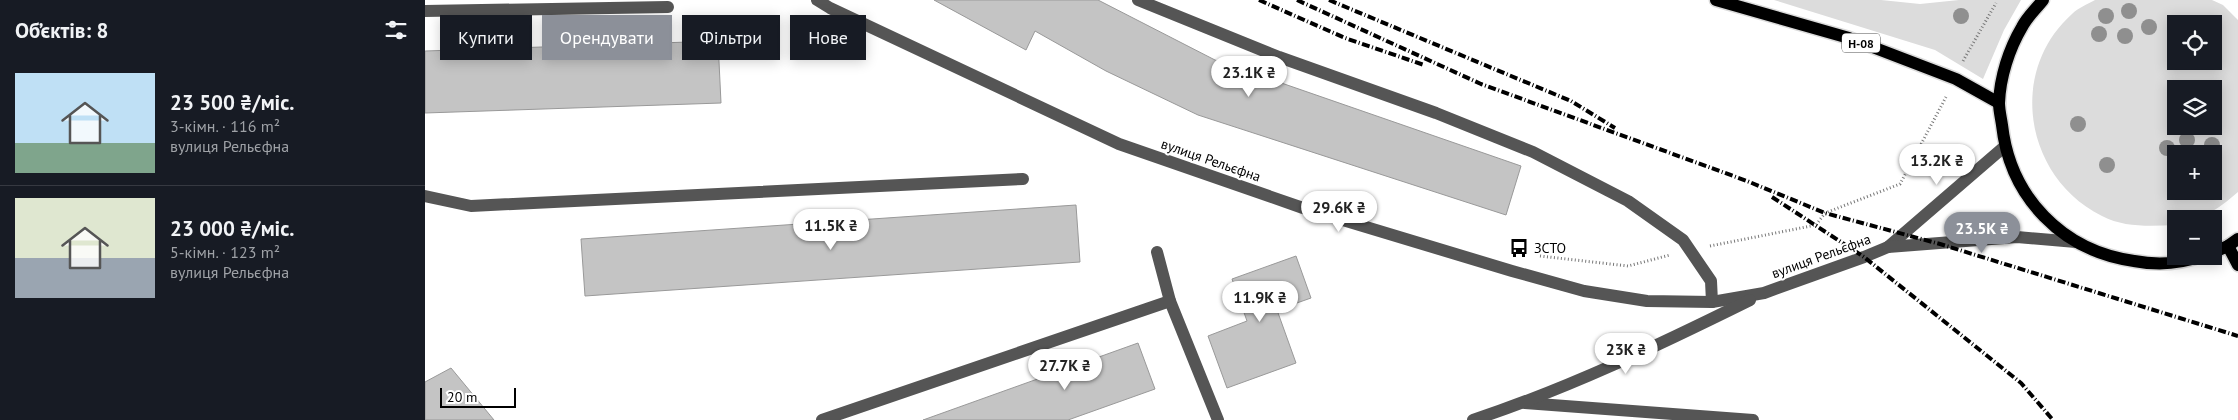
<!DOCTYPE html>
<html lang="uk">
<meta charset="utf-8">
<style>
body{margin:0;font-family:"PT Sans",sans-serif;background:#242831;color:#f1f3f6;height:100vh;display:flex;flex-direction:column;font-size:19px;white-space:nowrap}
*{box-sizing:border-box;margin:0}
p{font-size:16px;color:#9ea1a6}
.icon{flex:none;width:28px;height:28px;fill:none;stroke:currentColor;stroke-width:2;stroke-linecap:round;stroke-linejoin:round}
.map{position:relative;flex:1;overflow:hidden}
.drawer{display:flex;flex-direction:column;background:#171b24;width:425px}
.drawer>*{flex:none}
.hud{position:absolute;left:15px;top:15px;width:475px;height:45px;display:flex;gap:10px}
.buttons{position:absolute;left:1742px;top:15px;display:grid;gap:10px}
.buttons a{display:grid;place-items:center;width:55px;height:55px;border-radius:0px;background:#171b24;box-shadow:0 2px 12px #0003;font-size:25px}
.scale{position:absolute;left:15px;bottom:12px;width:76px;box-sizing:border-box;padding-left:5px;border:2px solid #000;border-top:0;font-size:14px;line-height:18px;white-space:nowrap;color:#000;-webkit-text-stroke:4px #fff;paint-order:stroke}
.price{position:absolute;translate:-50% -42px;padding:0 11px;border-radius:18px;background:#fff;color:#222;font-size:16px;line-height:32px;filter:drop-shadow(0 1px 2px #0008)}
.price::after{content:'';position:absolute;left:50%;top:30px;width:15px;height:11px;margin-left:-8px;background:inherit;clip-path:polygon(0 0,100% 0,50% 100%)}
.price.active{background:#8c9099;color:#fff}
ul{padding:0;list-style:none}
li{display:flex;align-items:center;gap:15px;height:125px;padding:0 15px}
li+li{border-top:1px solid #363941}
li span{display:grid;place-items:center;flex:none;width:140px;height:100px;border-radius:0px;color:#555}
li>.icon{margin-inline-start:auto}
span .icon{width:60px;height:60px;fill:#fffc;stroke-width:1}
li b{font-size:21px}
h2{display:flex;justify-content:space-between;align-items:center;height:60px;padding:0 15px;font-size:21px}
.chip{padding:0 18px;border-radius:0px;background:#171b24;box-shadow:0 2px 12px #0003;font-size:18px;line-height:45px}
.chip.active{background:#8c9099;color:#fff}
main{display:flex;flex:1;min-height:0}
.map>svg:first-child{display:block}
</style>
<main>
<section class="drawer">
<h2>Об’єктів: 8<svg class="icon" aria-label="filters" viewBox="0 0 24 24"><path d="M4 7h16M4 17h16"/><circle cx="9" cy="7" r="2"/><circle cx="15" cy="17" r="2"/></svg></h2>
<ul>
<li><span style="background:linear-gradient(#bfe0f5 70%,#7fa58c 0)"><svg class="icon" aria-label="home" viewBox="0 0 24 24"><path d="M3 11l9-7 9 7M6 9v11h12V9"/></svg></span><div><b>23 500 ₴/міс.</b><p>3-кімн. · 116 m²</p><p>вулиця Рельєфна</p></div></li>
<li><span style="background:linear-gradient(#dfe7d0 60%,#9aa5b1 0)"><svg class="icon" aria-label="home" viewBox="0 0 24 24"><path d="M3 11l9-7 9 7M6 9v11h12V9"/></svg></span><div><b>23 000 ₴/міс.</b><p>5-кімн. · 123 m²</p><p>вулиця Рельєфна</p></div></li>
</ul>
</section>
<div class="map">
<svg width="1813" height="420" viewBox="0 0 1813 420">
<rect width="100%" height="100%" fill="#fff"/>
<g fill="#dcdcdc" fill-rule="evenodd">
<polygon points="1349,0 1456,0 1495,4 1534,0 1596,0 1579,30 1558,79 1510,50"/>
<path d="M1670,0H1787L1798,5L1813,20V192C1792,210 1780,219 1751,219V225C1726,226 1700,228 1677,216C1600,178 1582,72 1647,14C1653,8 1663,4 1670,0ZM1751,24H1789V61H1751ZM1751,89H1789V126H1751ZM1751,154H1789V191H1751Z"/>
</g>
<g fill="#c4c4c4" stroke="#999">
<polygon points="509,0 673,0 790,60 1096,166 1081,215 773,115 681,71 610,31 601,50"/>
<polygon points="293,41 296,103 0,113 0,51"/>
<polygon points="651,205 655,262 160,296 156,239"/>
<polygon points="871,256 886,298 852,310 871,363 802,388 783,336 822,321 807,279"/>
<polygon points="713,343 730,389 643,420 498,420"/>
<polygon points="26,368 69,420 0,420 0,382"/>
</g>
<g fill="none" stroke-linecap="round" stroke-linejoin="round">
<g stroke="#dbdbdb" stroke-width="15">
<g id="major">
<polyline points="1291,0 1424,38 1531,79 1574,103"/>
<path d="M1618,0C1611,9 1602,17 1597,27C1584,49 1575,77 1574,103C1574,110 1576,118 1577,125C1585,197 1637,251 1709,261C1731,265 1755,264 1776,256"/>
<polyline points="1803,246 1813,265"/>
<polyline points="1789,252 1803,246 1813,239"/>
</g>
</g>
<g stroke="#777" stroke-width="3" stroke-dasharray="1 2.5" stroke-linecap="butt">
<polyline points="1538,61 1571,3"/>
<polyline points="1285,246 1391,225 1400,213 1475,184 1521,97"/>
<polyline points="1115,256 1203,266 1245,255"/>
</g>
<g stroke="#555" stroke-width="12">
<polyline points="392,0 405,8 694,144 878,208 1087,271 1159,291 1222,301 1287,302 1339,293 1439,257 1463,247 1579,147"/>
<polyline points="713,0 854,57 1011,113 1108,152 1203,201 1258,240 1286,281 1287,302"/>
<polyline points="0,11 243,7"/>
<polyline points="0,196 46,206 598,179"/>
<polyline points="1463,247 1592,237 1651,242"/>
<polyline points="732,252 745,301 793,420"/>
<polyline points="1100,403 1328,420"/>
<polyline points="397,420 745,301"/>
<path d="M1048,420C1144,388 1234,345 1325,300"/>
</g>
<use href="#major" stroke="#000" stroke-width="12"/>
<g stroke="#000" stroke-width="4" stroke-dasharray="8 2.5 1 2.5" stroke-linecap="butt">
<polyline points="834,0 920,38 999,65"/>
<polyline points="872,0 1056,84 1322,181 1400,213 1515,244 1813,336"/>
<polyline points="904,0 1146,101 1190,128"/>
<polyline points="1347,197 1439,257 1596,383 1628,420"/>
</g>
</g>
<g fill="#8f8f8f">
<circle cx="1704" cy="11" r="8"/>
<circle cx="1536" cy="16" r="8"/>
<circle cx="1681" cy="16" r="8"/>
<circle cx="1724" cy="27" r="8"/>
<circle cx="1674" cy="34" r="8"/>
<circle cx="1700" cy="36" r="8"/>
<circle cx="1653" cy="124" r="8"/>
<circle cx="1762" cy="140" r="8"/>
<circle cx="1787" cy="145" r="8"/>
<circle cx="1742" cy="148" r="8"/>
<circle cx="1682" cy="165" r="8"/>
</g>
<defs>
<g id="bus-bare" transform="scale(1.5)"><path d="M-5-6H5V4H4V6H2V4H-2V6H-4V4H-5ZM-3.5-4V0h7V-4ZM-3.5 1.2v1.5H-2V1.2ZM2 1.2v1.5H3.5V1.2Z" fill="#000" stroke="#fff" stroke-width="2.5" paint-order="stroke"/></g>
</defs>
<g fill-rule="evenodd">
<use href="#bus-bare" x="1094" y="248"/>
</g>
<g text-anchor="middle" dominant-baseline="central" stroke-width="4" stroke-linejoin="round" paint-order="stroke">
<rect fill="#fff" stroke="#4c4c4c" stroke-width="1" x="1417" y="33.5" width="38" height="19" rx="4"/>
<g font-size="12" font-weight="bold" fill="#000">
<text x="1436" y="43">Н-08</text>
</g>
<g font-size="14" fill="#000" stroke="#fff">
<text transform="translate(786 160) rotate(19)">вулиця Рельєфна</text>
<text transform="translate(1396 256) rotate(-20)">вулиця Рельєфна</text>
</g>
<g font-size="14" fill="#000" stroke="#fff" text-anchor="start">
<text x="1109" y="248">ЗСТО</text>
</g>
</g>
</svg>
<div class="buttons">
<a><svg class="icon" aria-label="locate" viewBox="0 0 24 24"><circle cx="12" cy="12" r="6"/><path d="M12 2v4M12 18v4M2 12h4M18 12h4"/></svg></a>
<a><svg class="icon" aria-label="layers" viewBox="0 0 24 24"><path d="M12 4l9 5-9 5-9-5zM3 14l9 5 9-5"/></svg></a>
<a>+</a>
<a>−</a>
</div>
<div class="scale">20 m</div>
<b class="price" style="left:824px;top:98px">23.1K ₴</b>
<b class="price" style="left:1512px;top:186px">13.2K ₴</b>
<b class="price" style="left:914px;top:233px">29.6K ₴</b>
<b class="price" style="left:406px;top:251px">11.5K ₴</b>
<b class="price active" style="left:1557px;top:254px">23.5K ₴</b>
<b class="price" style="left:835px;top:323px">11.9K ₴</b>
<b class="price" style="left:1201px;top:375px">23K ₴</b>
<b class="price" style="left:640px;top:391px">27.7K ₴</b>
<div class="hud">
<a class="chip">Купити</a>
<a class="chip active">Орендувати</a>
<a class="chip">Фільтри</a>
<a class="chip">Нове</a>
</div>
</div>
</main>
